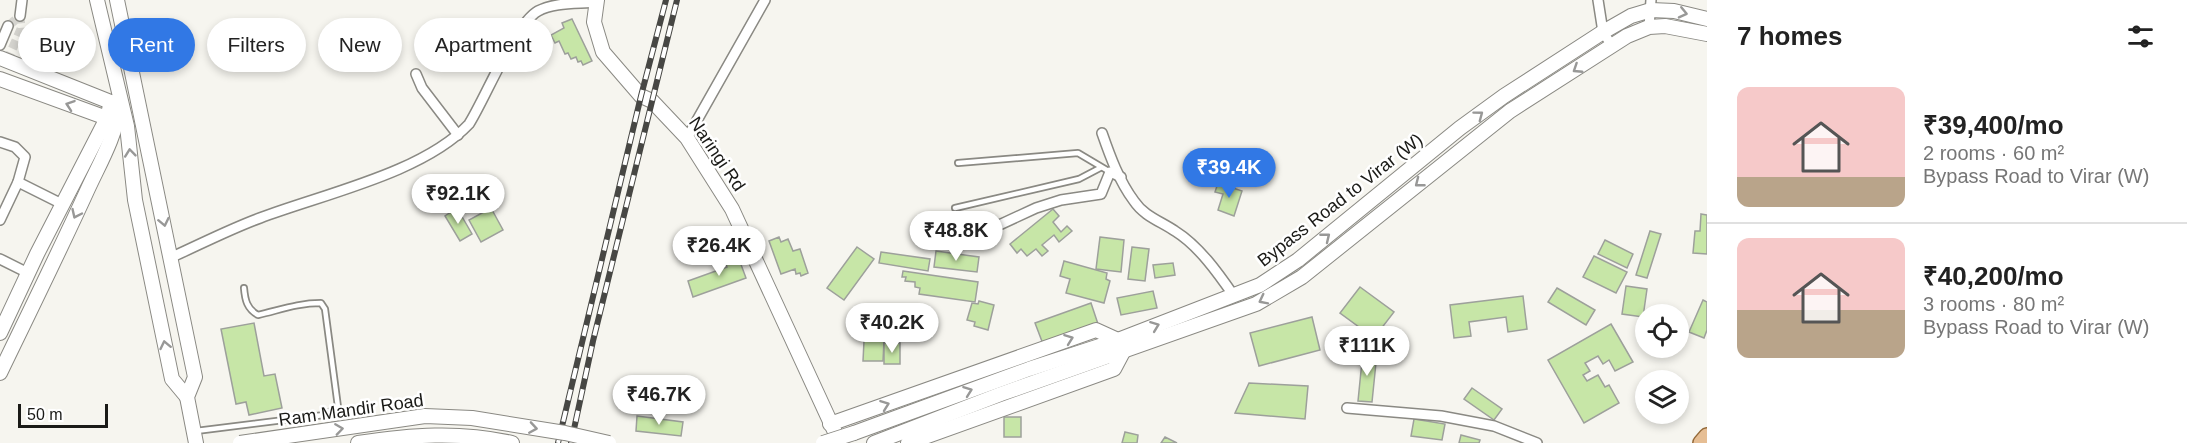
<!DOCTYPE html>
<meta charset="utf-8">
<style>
body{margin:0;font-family:Helvetica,sans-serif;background:#f6f6f6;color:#222;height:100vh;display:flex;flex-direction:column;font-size:22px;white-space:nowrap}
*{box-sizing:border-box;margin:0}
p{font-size:20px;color:#767676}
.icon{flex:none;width:33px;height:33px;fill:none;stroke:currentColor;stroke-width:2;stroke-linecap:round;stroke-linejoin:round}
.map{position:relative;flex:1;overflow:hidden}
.side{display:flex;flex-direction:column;background:#fff;width:480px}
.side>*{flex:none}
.banner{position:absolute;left:18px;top:18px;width:570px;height:54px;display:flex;gap:12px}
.buttons{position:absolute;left:1635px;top:304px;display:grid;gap:12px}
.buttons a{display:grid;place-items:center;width:54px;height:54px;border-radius:50%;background:#fff;box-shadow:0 3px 9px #0003;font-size:30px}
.scale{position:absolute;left:18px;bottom:15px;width:90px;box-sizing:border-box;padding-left:6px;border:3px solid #1a1a17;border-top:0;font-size:16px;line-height:21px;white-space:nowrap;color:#1a1a17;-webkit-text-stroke:4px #fff;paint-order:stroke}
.price{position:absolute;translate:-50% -51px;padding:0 14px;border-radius:21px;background:#fff;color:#222;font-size:20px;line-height:39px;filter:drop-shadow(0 2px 3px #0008)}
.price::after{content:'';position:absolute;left:50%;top:36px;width:18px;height:14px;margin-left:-9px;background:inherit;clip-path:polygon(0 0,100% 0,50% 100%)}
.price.active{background:#3178e5;color:#fff}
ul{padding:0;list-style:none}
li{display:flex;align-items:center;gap:18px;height:150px;padding:0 30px}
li+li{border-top:2px solid #e0e0e0}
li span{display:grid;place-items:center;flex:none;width:168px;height:120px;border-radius:12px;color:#555}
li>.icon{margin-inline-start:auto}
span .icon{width:72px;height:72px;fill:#fffc;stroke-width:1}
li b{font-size:26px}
h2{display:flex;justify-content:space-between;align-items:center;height:72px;padding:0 30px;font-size:26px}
.pill{padding:0 21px;border-radius:27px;background:#fff;box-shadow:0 3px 9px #0003;font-size:21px;line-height:54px}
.pill.active{background:#3178e5;color:#fff}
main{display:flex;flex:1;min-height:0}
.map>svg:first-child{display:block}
</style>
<main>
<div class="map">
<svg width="1707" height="443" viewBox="0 0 1707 443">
<rect width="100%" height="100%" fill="#f6f5ef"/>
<g fill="#c7e6a7" stroke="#9da09b" stroke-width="1.5">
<polygon points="572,19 592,61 583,65 581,61 578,62 576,57 571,59 568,53 565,54 559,41 555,43 551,35 564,28 562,23"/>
<polygon points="1218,183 1242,191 1234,216 1218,210 1223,194 1215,192"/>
<polygon points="457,208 472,234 460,241 445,216"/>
<polygon points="491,208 503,230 481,242 469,220"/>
<polygon points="1053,209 1059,216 1053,222 1061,232 1067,226 1072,231 1059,242 1054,235 1042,245 1048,251 1042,256 1036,249 1027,256 1021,249 1017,253 1010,244"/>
<polygon points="1701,214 1707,215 1707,254 1693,253 1695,231 1700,231"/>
<polygon points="1650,231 1661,234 1647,278 1636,275"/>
<polygon points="779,237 781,242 788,239 793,251 800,249 808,273 801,276 800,273 796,274 795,269 781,274 769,241"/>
<polygon points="1100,237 1124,240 1121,272 1096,269"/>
<polygon points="1605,240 1633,254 1627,268 1598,254"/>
<polygon points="857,247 874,259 844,300 827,288"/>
<polygon points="1132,247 1149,249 1145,281 1128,279"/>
<polygon points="736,251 746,278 693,297 688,281 727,267 723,256"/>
<polygon points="936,251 979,257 977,272 934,267"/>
<polygon points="881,252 930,259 928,271 879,263"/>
<polygon points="1594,256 1627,272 1616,293 1583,277"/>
<polygon points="1064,261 1107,273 1106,279 1110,281 1104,303 1066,293 1070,279 1060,276"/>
<polygon points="1173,263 1175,275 1155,278 1153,265"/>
<polygon points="903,271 978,282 975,302 919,294 920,288 915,287 915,282 905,281 906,277 902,277"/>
<polygon points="1626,286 1647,289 1643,317 1622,314"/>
<polygon points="1360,287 1394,312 1374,338 1340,313"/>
<polygon points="1557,288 1595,310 1586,325 1548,302"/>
<polygon points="1153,291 1157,308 1121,315 1117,298"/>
<polygon points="1523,296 1527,329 1508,332 1506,317 1469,322 1471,336 1454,338 1450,305"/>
<polygon points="1703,300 1707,302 1707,330 1704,338 1689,332"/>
<polygon points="979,301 994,305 988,330 974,326 975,322 967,320 972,303 978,304"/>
<polygon points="1091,303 1098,324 1043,344 1035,323"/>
<polygon points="1312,317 1320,350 1259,366 1250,333"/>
<polygon points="254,323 264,376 275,374 282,408 249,415 246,402 236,404 221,329"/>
<polygon points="1611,324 1633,362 1615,371 1609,360 1603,364 1598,356 1585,363 1590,371 1583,375 1587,381 1598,375 1605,387 1609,385 1619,403 1584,423 1548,360"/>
<polygon points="864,341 884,341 883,361 863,361"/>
<rect x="884" y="343" width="16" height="21"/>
<polygon points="1363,351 1377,353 1372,402 1358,401"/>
<polygon points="1249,383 1308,386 1305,419 1235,413"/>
<polygon points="1472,388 1502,409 1494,420 1464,399"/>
<polygon points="637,416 683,422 681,436 636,431"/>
<rect x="1004" y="417" width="17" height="20"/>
<polygon points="1414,419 1445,424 1442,440 1411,436"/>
<polygon points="1125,432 1138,435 1137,443 1122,443"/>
<polygon points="1461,435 1480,440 1479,443 1459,443"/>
<polygon points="1165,437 1177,443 1161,443"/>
</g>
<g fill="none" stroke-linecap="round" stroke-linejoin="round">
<polyline stroke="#d5d4cf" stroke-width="9" stroke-dasharray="9 4.5" stroke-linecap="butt" points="7,61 21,29 20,16 8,26"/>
<g stroke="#8a8983" stroke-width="8">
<g id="lane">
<polyline points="958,163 1078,153 1110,172"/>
<polyline points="955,208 1079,179 1100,168"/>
<path d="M196,431L324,415L338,407L325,309L321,303C298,303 280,310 258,315C247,309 245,300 244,288"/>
</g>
</g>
<g stroke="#8a8983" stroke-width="12">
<g id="street">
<polyline points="1598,0 1603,32 1612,46"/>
<polyline points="20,16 22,0"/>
<polyline points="1649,27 1651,0"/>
<polyline points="0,45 8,26"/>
<polyline points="416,74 422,88 458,135"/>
<path d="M1102,133C1110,156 1119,181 1134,201C1144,216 1160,221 1175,231C1199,246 1218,273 1234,296"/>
<polyline points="687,138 765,0"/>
<polyline points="0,142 15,147 25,157 18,182 0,220"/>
<polyline points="18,182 62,204"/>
<polyline points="969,239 1036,208 1061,200 1101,194 1110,172 1121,177"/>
<path d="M172,257C201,244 230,229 260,218C323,194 423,173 469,124C485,99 515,24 538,11C554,2 579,4 597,2"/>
<polyline points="0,259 28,273"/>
<polyline points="1347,408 1441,416 1494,426 1537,443"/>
</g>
</g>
<g stroke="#8a8983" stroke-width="16">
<g id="secondary">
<polyline points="97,0 127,126 135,200 172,379 187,397"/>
<polyline points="117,0 195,377 187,397 196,443"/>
<polyline points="597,0 594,22 603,52 641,96 652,101 687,138 732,209 840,443"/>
<polyline points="0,58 118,105"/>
<polyline points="0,79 115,121"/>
<polyline points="0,333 37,254 107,118 111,102"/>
<path d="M0,373C29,313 58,254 86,193C98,166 116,137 119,107"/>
<polyline points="830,424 1096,330 1118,340"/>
<polyline points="854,433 1029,369 1118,340 1260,285 1298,260 1460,128 1504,96 1603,32 1631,16 1651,10 1674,11 1707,19"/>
<path d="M358,443C411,435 459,431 512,443"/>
<polyline points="874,443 1001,394 1256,304 1302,277 1510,111 1627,36 1649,27 1665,26 1707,34"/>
<polyline points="908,443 1114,369 1123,352"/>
</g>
</g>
<g stroke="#946939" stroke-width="18">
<polyline id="primary" points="1701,443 1707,436"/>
</g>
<use href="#lane" stroke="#fff" stroke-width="4.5"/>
<use href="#street" stroke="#fff" stroke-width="9"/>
<use href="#secondary" stroke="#fff" stroke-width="14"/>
<use href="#primary" stroke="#e6be94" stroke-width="15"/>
<g stroke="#474744" stroke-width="6">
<g id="rail">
<polyline points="558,443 641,96 666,0"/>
<polyline points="571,443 593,341 677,0"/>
</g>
</g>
<use href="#rail" stroke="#fff" stroke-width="4" stroke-dasharray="11" stroke-linecap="butt"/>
<g stroke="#8a8983" stroke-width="16" stroke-linecap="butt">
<g id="secondary-bridge">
<polyline points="240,443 425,416 472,418 565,433 609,443"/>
<polyline points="823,443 854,433"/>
</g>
</g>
<use href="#secondary-bridge" stroke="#fff" stroke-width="14"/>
</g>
<defs><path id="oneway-chevron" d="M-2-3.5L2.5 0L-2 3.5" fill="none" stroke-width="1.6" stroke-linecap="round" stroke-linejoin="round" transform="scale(1.5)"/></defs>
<g stroke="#989897">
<use href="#oneway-chevron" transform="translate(1683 13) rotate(13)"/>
<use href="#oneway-chevron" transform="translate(1577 69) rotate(147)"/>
<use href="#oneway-chevron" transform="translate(70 105) rotate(-161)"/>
<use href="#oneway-chevron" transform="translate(1479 115) rotate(-37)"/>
<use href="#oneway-chevron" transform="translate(130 153) rotate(-96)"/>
<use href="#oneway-chevron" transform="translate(1419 183) rotate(142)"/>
<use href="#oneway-chevron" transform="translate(76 214) rotate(115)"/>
<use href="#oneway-chevron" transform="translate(164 222) rotate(78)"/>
<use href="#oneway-chevron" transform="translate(1326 237) rotate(-39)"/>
<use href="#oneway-chevron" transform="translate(1263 300) rotate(153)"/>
<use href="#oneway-chevron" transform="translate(1155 326) rotate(-21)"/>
<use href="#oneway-chevron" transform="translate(1069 339) rotate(-20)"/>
<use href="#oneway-chevron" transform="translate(165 345) rotate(-102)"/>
<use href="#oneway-chevron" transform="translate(968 391) rotate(-20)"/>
<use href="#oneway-chevron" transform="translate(885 405) rotate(-20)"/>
<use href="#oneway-chevron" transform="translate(533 428) rotate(9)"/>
<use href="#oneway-chevron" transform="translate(339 429) rotate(-8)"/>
</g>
<g text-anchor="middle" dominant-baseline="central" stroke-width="5" stroke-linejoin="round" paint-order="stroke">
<g font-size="18" fill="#1a1a17" stroke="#fff">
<text transform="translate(717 154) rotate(56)">Naringi Rd</text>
<text transform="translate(1340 200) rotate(-38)">Bypass Road to Virar (W)</text>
<text transform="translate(351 410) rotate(-8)">Ram Mandir Road</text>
</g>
</g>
</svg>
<div class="buttons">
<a><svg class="icon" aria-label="locate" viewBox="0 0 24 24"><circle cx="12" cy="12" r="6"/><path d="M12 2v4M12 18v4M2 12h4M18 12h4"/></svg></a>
<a><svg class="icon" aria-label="layers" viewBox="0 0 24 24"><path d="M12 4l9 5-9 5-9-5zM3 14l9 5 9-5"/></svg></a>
</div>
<div class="scale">50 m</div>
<b class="price active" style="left:1229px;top:199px">₹39.4K</b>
<b class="price" style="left:458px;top:225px">₹92.1K</b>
<b class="price" style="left:956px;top:262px">₹48.8K</b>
<b class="price" style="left:719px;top:277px">₹26.4K</b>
<b class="price" style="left:892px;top:354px">₹40.2K</b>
<b class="price" style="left:1367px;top:377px">₹111K</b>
<b class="price" style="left:659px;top:426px">₹46.7K</b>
<div class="banner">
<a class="pill">Buy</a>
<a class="pill active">Rent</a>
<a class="pill">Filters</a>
<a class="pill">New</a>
<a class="pill">Apartment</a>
</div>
</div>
<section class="side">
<h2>7 homes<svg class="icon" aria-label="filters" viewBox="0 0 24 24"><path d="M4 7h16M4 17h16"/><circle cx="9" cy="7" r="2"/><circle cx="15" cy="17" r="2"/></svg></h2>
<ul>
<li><span style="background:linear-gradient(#f6c9c9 75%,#b9a48a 0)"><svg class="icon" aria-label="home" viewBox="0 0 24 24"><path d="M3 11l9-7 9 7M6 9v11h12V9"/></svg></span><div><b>₹39,400/mo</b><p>2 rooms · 60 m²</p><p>Bypass Road to Virar (W)</p></div></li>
<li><span style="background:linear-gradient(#f6c9c9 60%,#b9a48a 0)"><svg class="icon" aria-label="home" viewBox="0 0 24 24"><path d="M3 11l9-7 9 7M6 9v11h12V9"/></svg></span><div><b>₹40,200/mo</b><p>3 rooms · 80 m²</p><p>Bypass Road to Virar (W)</p></div></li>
</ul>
</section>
</main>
